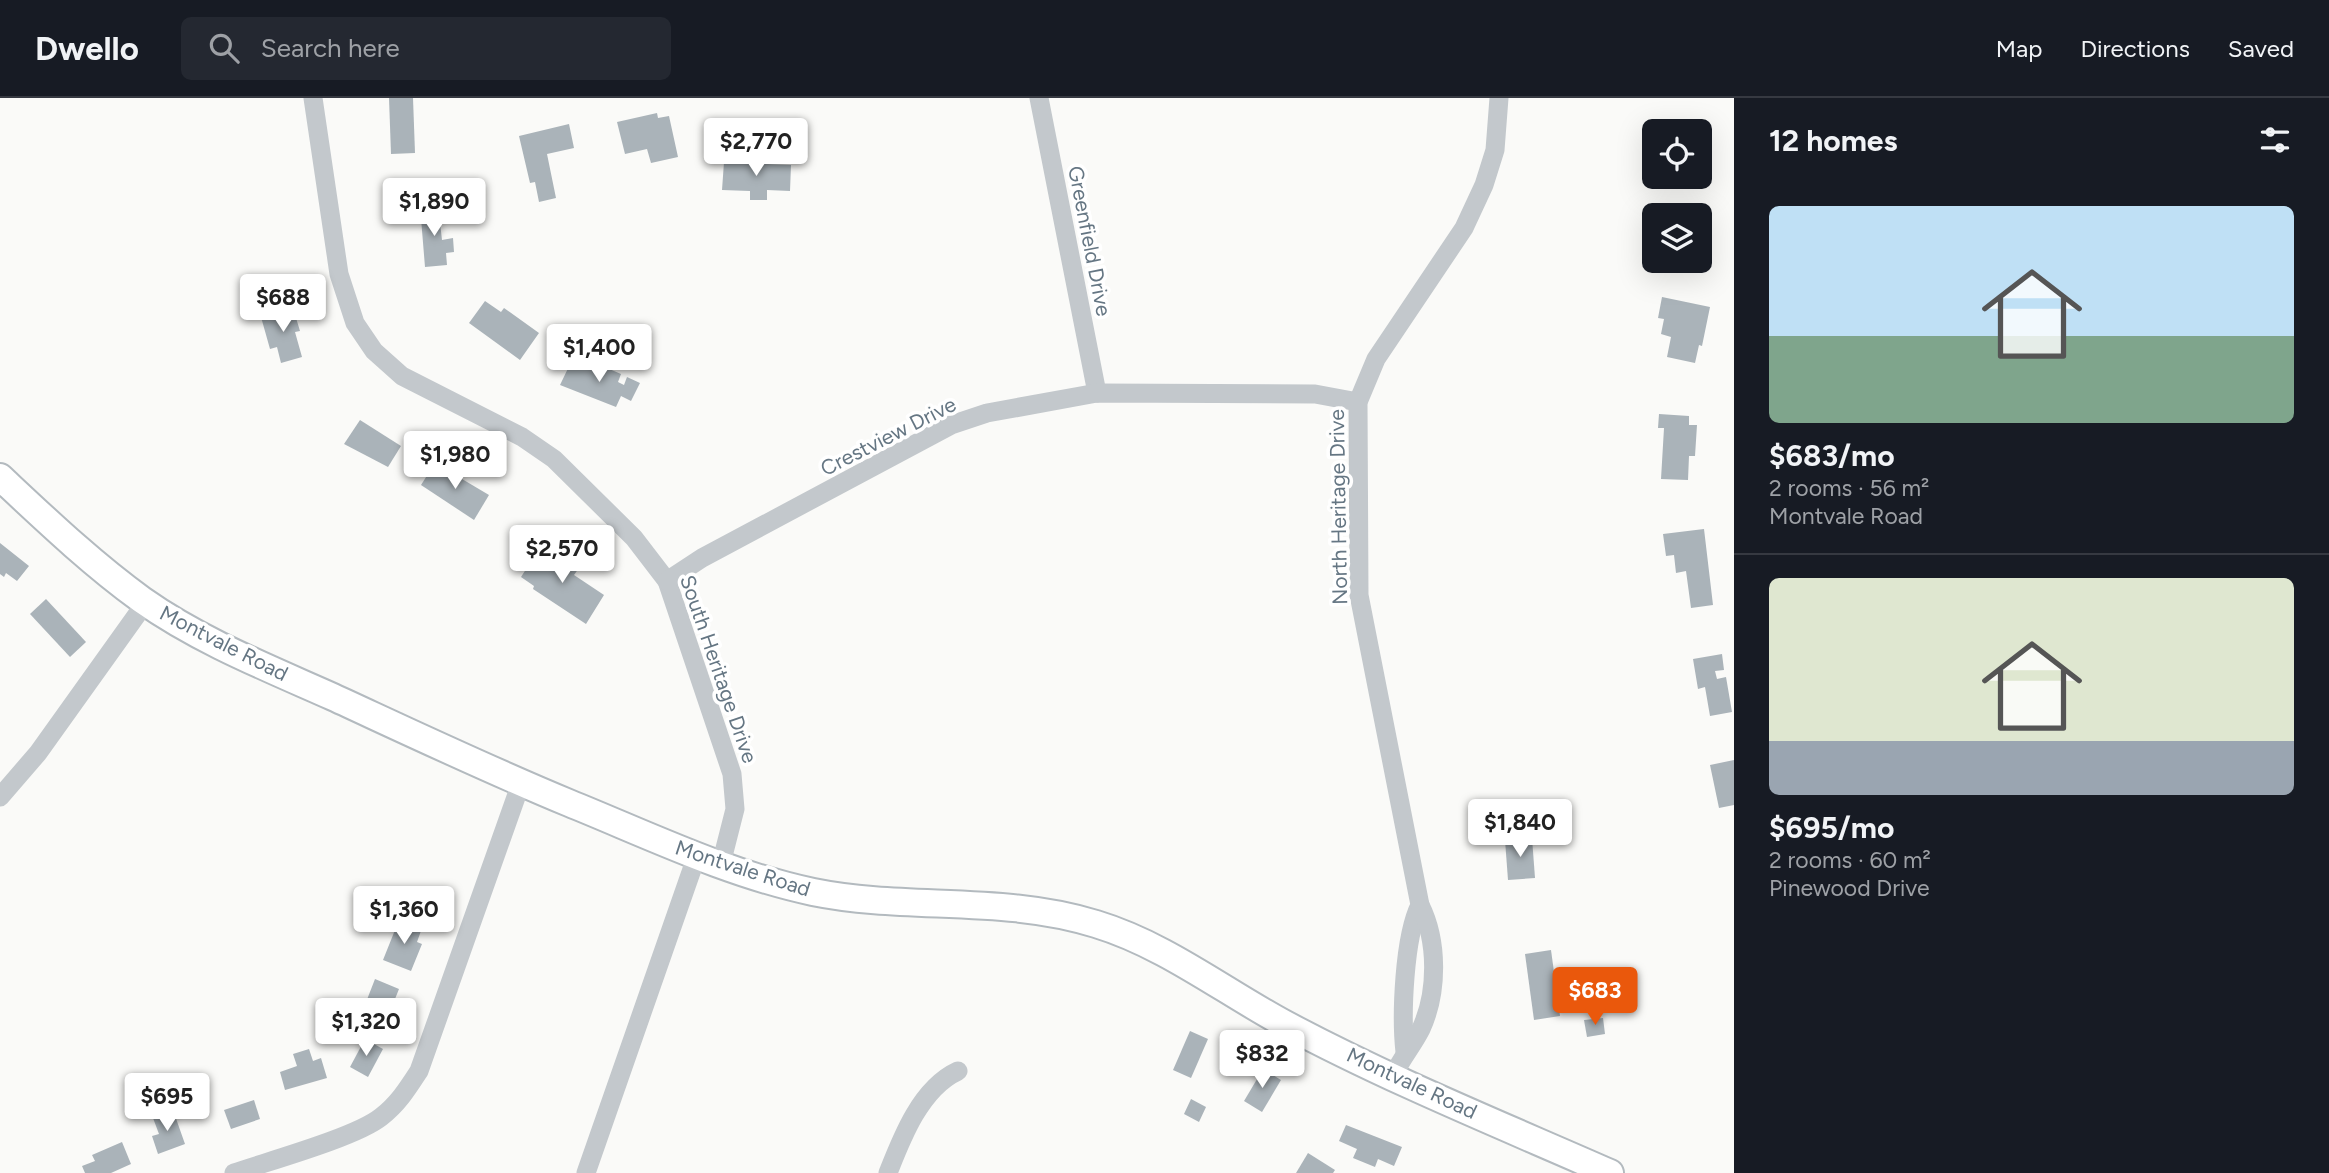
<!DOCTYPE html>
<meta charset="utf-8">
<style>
body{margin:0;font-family:Figtree,sans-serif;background:#242831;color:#f1f3f6;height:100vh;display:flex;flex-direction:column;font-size:26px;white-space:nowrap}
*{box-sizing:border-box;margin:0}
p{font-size:23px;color:#9ea1a6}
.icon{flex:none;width:38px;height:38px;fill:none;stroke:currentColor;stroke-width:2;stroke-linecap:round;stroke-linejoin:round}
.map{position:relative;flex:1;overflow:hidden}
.panel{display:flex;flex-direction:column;background:#171b24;width:595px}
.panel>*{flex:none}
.buttons{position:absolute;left:1642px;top:21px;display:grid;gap:14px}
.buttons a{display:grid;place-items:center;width:70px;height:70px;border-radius:10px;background:#171b24;box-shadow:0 7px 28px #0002;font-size:35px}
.price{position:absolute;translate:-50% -60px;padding:0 16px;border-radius:7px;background:#fff;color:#222;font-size:23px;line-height:46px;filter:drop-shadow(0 2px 4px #0008)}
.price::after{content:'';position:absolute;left:50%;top:42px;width:21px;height:16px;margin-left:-10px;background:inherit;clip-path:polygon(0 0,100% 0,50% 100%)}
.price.active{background:#ea580c;color:#fff}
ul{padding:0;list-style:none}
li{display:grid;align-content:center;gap:14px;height:371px;padding:0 35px}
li+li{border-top:2px solid #363941}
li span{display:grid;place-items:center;height:217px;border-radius:10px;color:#555}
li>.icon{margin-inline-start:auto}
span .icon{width:126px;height:126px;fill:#fffc;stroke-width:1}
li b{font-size:30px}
h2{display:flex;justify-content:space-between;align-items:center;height:84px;padding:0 35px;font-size:30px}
header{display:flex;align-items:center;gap:42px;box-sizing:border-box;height:98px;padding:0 35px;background:#171b24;border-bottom:2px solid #363941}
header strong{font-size:33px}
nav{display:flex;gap:38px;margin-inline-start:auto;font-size:24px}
.search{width:490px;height:63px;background:#242831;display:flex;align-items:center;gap:18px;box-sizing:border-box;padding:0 24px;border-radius:10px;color:#9ea1a6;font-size:26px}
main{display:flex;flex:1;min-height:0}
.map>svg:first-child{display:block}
</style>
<header>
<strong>Dwello</strong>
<div class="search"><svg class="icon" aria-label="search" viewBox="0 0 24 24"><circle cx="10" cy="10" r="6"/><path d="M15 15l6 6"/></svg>Search here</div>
<nav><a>Map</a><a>Directions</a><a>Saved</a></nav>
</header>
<main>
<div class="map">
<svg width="1734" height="1075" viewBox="0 0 1734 1075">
<rect width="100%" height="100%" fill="#fafaf8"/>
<g fill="#aab3b9">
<polygon points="389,0 413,0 415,55 391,56"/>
<polygon points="657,15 658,20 669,18 678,59 651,65 647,51 625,56 617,24"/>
<polygon points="569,26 574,50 547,56 556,100 539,104 535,84 530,85 519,38"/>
<polygon points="724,64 791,67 790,93 767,92 767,102 750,102 750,93 722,92"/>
<polygon points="438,107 442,142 453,140 454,154 446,155 447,167 425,169 420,108"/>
<polygon points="1662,199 1710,209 1702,248 1699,247 1695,265 1667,259 1671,239 1661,236 1664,221 1658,220"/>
<polygon points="485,203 501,214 504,210 539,235 520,262 469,225"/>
<polygon points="293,210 300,233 295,234 302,259 281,265 277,249 270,251 261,219"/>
<polygon points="572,262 604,277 607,270 621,276 618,284 624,287 627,279 640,285 631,303 621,298 616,309 560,287"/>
<polygon points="1659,316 1689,318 1689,327 1697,327 1695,358 1689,358 1688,382 1661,381 1664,330 1658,330"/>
<polygon points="360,322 401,348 388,369 344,346"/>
<polygon points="435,365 489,397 474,422 421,387"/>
<polygon points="1704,431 1713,507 1691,510 1686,473 1676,475 1674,457 1666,458 1663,436"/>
<polygon points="0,445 29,468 17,483 6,475 4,479 0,476"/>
<polygon points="539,451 556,462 559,457 579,470 574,477 604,497 586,526 533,491 534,488 521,479"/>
<polygon points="46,501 86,544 70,559 30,516"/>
<polygon points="1722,556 1724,572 1715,573 1717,581 1726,579 1732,614 1710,618 1705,589 1698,591 1693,561"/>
<polygon points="1734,662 1734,707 1719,710 1710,667"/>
<polygon points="1532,740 1535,780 1508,782 1505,742"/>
<polygon points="399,822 422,830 417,844 422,846 411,873 383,862"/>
<polygon points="1551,852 1560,918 1534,922 1525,856"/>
<polygon points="375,881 399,891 393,906 401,908 393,929 361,917"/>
<polygon points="1603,920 1605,936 1587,939 1584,922"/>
<polygon points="1190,933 1208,941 1191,980 1173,972"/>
<polygon points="365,941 383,951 368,979 350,969"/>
<polygon points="309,951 313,963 321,960 327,980 285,992 280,974 297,968 293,956"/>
<polygon points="1263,971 1281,982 1262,1014 1244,1003"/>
<polygon points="1191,1001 1206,1009 1199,1024 1184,1016"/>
<polygon points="254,1002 260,1021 231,1031 224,1012"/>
<polygon points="173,1012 185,1046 158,1056 152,1038 159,1036 153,1020"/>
<polygon points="1346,1027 1402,1049 1394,1068 1378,1061 1375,1069 1353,1060 1357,1051 1339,1043"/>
<polygon points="122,1044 131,1066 111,1075 85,1075 82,1068 95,1063 92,1057"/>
<polygon points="1308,1055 1335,1072 1333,1075 1296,1075"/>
</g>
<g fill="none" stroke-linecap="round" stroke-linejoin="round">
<g stroke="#b3babf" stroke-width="30">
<path id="secondary" d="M0,379C46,422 91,465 142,502C200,543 268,570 333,599C411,635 489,672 569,705C648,737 728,776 813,794C906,813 1004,797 1096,826C1165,847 1222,892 1285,926C1390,982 1501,1027 1610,1075"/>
</g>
<g stroke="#c3c8cc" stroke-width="19">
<polyline points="313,0 339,176 355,225 374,253 402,278 522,339 554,361 634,440 667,483 732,676 735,711 721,766"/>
<polyline points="1039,0 1097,295"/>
<polyline points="667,483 702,460 951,327 987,315 1097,295 1315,296 1358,304"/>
<polyline points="0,699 38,655 146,504"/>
<path d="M1405,954C1401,918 1404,839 1420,807"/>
<path d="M1393,978C1401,961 1413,947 1421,931C1438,894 1438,843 1420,807L1359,497L1358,304L1376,261L1464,130L1484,87L1495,52L1499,0"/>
<path d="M234,1075C269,1063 356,1039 381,1019C398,1006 408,990 419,973L521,685"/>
<polyline points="586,1075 697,757"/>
<path d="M888,1075C902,1039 921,990 958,973"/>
</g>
<use href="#secondary" stroke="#fff" stroke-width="26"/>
</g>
<g text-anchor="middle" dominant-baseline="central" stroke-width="7" stroke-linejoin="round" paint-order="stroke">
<g font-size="21" fill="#657683" stroke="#fff">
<text transform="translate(1090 143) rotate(79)">Greenfield Drive</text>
<text transform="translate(888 338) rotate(-27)">Crestview Drive</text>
<text transform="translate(1338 409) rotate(-91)">North Heritage Drive</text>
<text transform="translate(224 545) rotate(27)">Montvale Road</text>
<text transform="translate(719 571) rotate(71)">South Heritage Drive</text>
<text transform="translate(743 770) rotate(18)">Montvale Road</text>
<text transform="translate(1412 985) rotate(25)">Montvale Road</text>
</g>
</g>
</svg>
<div class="buttons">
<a><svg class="icon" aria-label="locate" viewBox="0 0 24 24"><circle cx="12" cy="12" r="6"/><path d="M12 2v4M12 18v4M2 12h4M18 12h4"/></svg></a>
<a><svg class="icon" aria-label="layers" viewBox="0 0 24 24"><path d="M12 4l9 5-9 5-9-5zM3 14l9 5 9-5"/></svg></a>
</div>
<b class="price" style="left:756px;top:80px">$2,770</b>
<b class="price" style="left:434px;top:140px">$1,890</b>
<b class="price" style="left:283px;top:236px">$688</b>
<b class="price" style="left:599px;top:286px">$1,400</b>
<b class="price" style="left:455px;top:393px">$1,980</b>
<b class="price" style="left:562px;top:487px">$2,570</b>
<b class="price" style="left:1520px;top:761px">$1,840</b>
<b class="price" style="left:404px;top:848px">$1,360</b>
<b class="price active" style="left:1595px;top:929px">$683</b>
<b class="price" style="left:366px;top:960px">$1,320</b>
<b class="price" style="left:1262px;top:992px">$832</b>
<b class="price" style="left:167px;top:1035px">$695</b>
</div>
<section class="panel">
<h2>12 homes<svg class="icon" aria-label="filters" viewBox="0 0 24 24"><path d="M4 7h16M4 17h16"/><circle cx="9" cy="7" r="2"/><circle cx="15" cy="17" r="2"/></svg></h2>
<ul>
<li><span style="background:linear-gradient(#bfe0f5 60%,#7fa58c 0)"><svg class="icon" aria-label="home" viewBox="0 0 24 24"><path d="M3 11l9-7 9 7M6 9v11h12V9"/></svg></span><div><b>$683/mo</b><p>2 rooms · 56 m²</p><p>Montvale Road</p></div></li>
<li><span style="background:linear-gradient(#dfe7d0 75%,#9aa5b1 0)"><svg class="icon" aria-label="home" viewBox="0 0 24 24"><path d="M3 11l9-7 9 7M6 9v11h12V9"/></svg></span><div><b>$695/mo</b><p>2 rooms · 60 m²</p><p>Pinewood Drive</p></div></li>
</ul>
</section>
</main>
